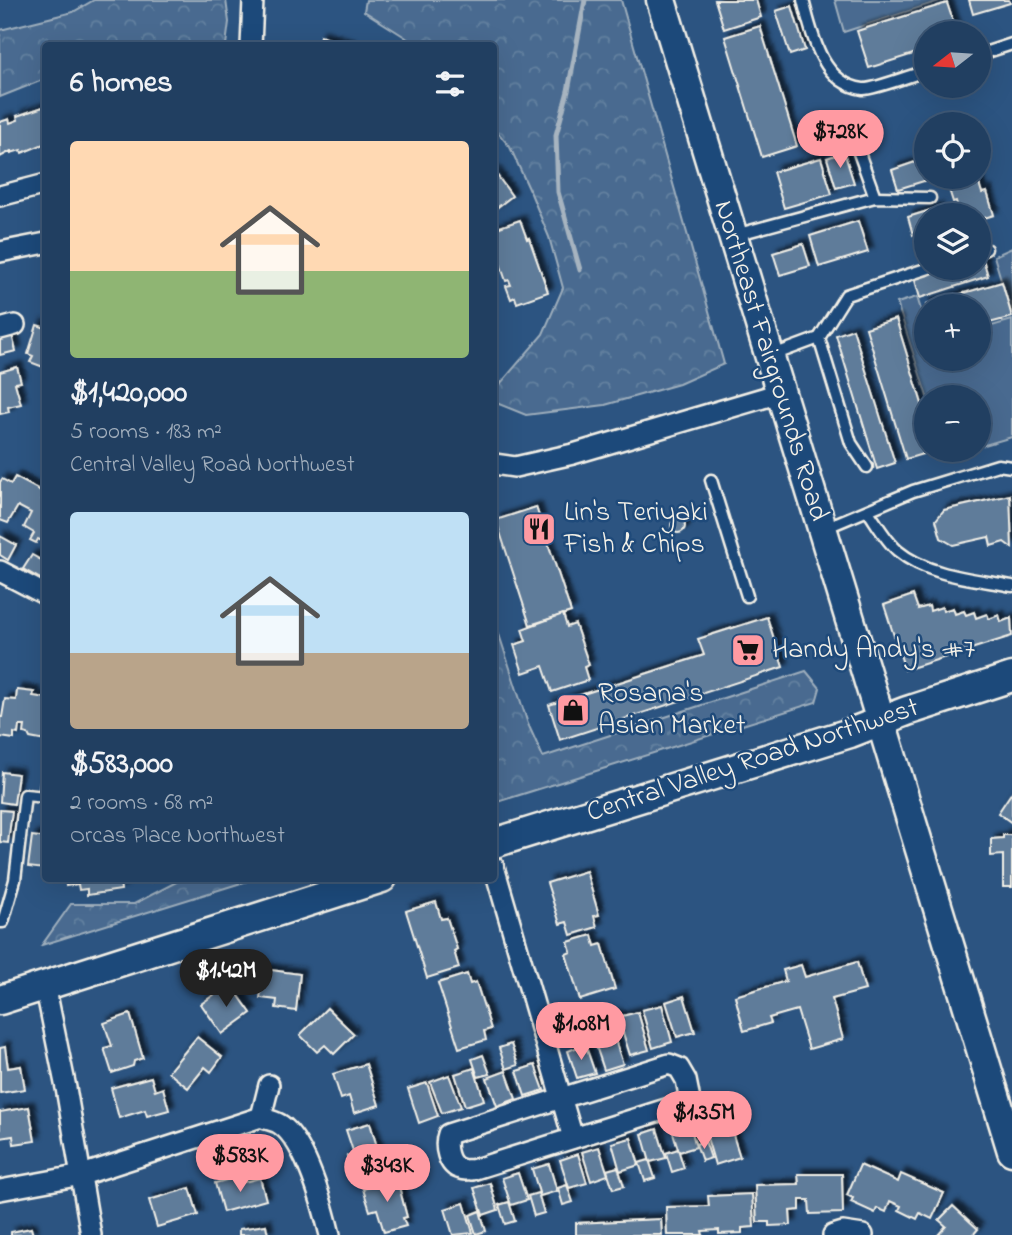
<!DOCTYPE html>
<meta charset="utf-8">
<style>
body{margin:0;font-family:"Indie Flower",sans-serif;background:#2d4a6a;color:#f1f3f6;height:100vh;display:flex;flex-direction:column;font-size:26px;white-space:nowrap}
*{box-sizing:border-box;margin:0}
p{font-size:23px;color:#a2afbd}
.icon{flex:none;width:38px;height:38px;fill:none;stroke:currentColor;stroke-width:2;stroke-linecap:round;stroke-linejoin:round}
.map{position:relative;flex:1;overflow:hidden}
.sheet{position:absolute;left:42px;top:42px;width:455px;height:840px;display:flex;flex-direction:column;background:#213f61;border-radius:7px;box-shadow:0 7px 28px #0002,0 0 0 2px #3e5876}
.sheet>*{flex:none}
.needle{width:46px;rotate:253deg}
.buttons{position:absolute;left:914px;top:21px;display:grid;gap:14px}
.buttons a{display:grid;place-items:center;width:77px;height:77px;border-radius:50%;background:#213f61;box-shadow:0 7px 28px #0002,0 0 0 2px #3e5876;font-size:35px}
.price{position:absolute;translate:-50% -60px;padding:0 16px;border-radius:24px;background:#ff9aa2;color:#111;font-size:23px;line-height:46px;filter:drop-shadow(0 2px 4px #0008)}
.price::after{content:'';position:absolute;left:50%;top:42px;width:21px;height:16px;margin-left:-10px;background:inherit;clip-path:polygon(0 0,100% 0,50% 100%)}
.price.current{background:#222;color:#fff}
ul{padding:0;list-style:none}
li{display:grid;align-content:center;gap:14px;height:371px;padding:0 28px}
li span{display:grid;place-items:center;height:217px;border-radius:7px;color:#555}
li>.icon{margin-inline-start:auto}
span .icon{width:126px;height:126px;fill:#fffc;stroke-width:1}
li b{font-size:30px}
h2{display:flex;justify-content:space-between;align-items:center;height:84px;padding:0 28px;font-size:30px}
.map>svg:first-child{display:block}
</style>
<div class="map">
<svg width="1012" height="1235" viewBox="0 0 1012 1235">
<defs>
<pattern id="forest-crowns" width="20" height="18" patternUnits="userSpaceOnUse" patternTransform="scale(1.75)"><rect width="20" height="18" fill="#496b90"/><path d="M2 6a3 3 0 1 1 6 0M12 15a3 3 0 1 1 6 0" fill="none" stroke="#6481a0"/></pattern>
<filter id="shadow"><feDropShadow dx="5" dy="-5" stdDeviation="2" flood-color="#0009"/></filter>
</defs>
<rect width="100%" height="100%" fill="#2c5481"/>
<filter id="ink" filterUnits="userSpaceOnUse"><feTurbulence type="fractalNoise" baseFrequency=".0143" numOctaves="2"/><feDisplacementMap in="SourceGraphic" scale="14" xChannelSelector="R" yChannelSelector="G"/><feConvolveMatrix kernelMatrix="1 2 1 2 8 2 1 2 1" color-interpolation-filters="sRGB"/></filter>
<g filter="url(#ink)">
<g fill="url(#forest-crowns)" stroke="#9eaebc" stroke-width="2">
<polygon points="94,0 226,0 229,22 226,45 46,46 45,79 0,97 0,30 73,12"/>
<polygon points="366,0 621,0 724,364 679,384 605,405 526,415 494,402 494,391 543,334 563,288 549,237 530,191 510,147 494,128 494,46 415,45 405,37 364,11"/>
<polygon points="494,619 528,724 543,757 806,671 820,688 816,702 494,803"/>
<polygon points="182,879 254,879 42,945 71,904 134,904"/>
</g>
<g fill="#496b90" stroke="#9eaebc" stroke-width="2">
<polygon points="835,0 943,0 844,32"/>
<polygon points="1012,248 1012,316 994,256"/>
<polygon points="917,297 926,326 926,359 978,359 978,330 1012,320 1012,437 978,447 978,397 927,397 897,303"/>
</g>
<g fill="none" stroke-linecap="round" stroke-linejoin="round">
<polyline stroke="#a7b4c0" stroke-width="5" points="580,270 558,192 556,135 568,91 585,0"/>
</g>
<g fill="#5e7b9a" stroke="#f4f1e8" stroke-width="2" filter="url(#shadow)">
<polygon points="715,0 756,0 761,17 724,29"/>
<polygon points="969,0 1009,0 1010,3 973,14"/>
<polygon points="947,3 957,33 926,33 926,50 869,68 857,31"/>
<polygon points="792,6 805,50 790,55 776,11"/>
<polygon points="760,26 797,146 762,157 725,37"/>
<polygon points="320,36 352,46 317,46"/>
<polygon points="43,107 46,111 46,143 22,153 21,150 11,153 11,151 0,157 0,122 9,119 10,123 18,120 17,116"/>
<polygon points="844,152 854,183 836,188 827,158"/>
<polygon points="821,158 832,194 784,208 773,172"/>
<polygon points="921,160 927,180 898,189 892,170"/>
<polygon points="494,171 512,196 494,210"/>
<polygon points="957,177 977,177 982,193 987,192 994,215 978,220 978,215 960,215 956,201 953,202 946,180"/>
<polygon points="937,208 939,215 926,215 926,231 913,235 908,217"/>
<polygon points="520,220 527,239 529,238 548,292 517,303 515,297 511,299 506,286 511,285 509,280 506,281 494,246 494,229"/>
<polygon points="858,221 868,252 819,267 810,236"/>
<polygon points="803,244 810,266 780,275 773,253"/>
<polygon points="982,256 988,276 920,298 914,277 945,268 978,268 978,257"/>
<polygon points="1002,282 1012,317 978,326 978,306 926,306 926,304"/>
<polygon points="896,319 926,417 926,450 936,450 906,459 866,328"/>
<polygon points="37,325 46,328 46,368 30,362 33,356 28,354"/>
<polygon points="853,329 895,463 877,469 836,335"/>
<polygon points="12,335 16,351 0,355 0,338"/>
<polygon points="17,367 21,382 15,383 21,404 8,407 9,412 0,414 0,372"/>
<polygon points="15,477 45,493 42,499 46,500 46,543 38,539 36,543 30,540 34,533 24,527 31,513 18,506 8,523 0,520 0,482 2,479 11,484"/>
<polygon points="1010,495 1012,548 1004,542 991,546 989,537 953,545 941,538 936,520 944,510"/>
<polygon points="536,507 571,612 530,625 496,520"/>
<circle cx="678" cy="526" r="7"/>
<polygon points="0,536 16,545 8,560 0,555"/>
<polygon points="32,555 46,563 46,582 23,569"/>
<polygon points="913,595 918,609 929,606 930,611 942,607 943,611 953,608 955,614 964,611 966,615 974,612 976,618 987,614 989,619 999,615 1001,622 1011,618 1012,636 905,670 884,605"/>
<polygon points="563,614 567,627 575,624 589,665 584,667 588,680 552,692 543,666 523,673 514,645 526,641 522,629"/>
<polygon points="767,617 783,667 560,740 549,705 704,655 698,639"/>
<polygon points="17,690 34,692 33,696 46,698 46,741 30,738 28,734 24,733 25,726 19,726 18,734 14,733 14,739 0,737 0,717 2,717 5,699 16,700"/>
<polygon points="2,772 18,774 14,804 0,802"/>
<polygon points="41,773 46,773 46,790 39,789"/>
<polygon points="1012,792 1012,823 998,813"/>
<polygon points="0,810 12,811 8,843 0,842"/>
<polygon points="1003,835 1012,835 1012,887 1003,887 1003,855 991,856 991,839 1003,838"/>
<polygon points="32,836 46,838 44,869 28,867"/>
<polygon points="586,871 599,915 594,916 597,927 571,935 567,922 560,924 547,883"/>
<polygon points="65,878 151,878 151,882 127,884 125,881 120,882 121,890 87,895 87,889 79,890 78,884 66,886"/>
<polygon points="436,902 441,919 447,918 457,949 454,951 459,968 427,978 406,911"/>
<polygon points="592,935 595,946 602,944 615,989 580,1000 566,954 571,952 568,942"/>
<polygon points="857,962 865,990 832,999 843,1039 809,1049 797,1010 769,1018 771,1023 744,1031 735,996 786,981 783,970 801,965 805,977"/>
<polygon points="264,969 300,974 296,1011 276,1008 277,1000 260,998"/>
<polygon points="467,974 470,984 476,982 491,1029 484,1031 486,1040 459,1048 438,983"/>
<polygon points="225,987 229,993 234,989 251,1013 222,1034 201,1004"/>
<polygon points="684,996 695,1032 677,1037 666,1002"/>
<polygon points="662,1005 672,1042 653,1048 642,1010"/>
<polygon points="327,1008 354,1034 334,1054 325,1045 317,1052 300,1035"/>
<polygon points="638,1012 649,1050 630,1055 618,1017"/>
<polygon points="130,1014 143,1058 134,1061 133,1066 112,1073 104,1048 112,1046 104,1023"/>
<polygon points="616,1015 621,1033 611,1036 605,1018"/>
<polygon points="588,1026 593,1042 584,1045 579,1029"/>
<polygon points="197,1037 222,1057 211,1072 205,1067 188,1088 168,1072"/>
<polygon points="614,1037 623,1064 604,1070 595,1043"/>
<polygon points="511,1044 518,1065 506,1069 499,1048"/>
<polygon points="585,1044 595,1073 577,1078 568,1051"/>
<polygon points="5,1047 8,1068 21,1066 25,1089 0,1093 0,1048"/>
<polygon points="483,1055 490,1074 478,1077 472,1059"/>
<polygon points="366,1064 379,1105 354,1113 349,1096 341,1099 333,1074"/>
<polygon points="535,1065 544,1090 525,1096 517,1071"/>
<polygon points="474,1068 484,1100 465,1106 455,1074"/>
<polygon points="506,1071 516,1099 497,1106 487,1078"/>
<polygon points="449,1075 461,1107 442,1113 430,1082"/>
<polygon points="151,1077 155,1091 163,1088 169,1110 147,1116 145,1110 119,1118 111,1088"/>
<polygon points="427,1083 438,1116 419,1123 408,1089"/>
<polygon points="29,1107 35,1141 14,1144 13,1136 0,1138 0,1112"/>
<polygon points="725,1110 740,1157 715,1165 701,1117"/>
<polygon points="689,1121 696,1147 679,1152 671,1126"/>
<polygon points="370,1123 383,1167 353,1176 347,1156 354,1154 346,1130"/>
<polygon points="657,1129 666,1158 650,1162 642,1134"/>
<polygon points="631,1138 639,1165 620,1171 612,1143"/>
<polygon points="705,1141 711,1158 702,1161 696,1144"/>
<polygon points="599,1147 608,1175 591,1181 582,1152"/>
<polygon points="678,1149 684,1168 672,1172 666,1153"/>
<polygon points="578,1154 587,1183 569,1188 560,1160"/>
<polygon points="649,1160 655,1178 645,1181 639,1163"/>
<polygon points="549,1164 557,1191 540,1196 532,1169"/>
<polygon points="860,1165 898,1182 901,1174 944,1193 932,1219 920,1213 917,1219 899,1210 901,1206 890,1201 886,1212 877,1208 875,1213 851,1202 853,1198 847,1195"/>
<polygon points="618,1167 624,1186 613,1189 607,1170"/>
<polygon points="518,1173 527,1200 511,1205 502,1178"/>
<polygon points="798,1174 842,1174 843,1213 810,1214 809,1200 800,1200 800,1210 790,1211 791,1225 769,1226 769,1222 757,1222 755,1185 799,1184"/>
<polygon points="234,1178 236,1184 260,1178 266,1200 223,1212 215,1183"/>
<polygon points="397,1179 407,1217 403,1218 406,1226 384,1232 377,1209 370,1211 363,1189"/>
<polygon points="490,1183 498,1210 483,1215 474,1188"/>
<polygon points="567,1185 573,1202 563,1205 558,1188"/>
<polygon points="190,1188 198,1215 157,1227 149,1200"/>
<polygon points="538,1193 544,1213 534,1216 528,1196"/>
<polygon points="752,1194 754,1227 742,1228 742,1233 719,1234 719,1230 702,1231 703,1235 667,1235 666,1207 709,1206 708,1196"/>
<polygon points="509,1202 515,1221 505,1224 499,1205"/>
<polygon points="464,1203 473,1233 453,1235 445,1209"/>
<polygon points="953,1206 978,1229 973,1235 938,1235 946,1226 939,1220"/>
<polygon points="480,1211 486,1231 476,1234 470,1215"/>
<polygon points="661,1219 662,1235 576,1235 576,1223"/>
<polygon points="266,1225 268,1235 239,1235 239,1229"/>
<polygon points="31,1228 33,1235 11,1235 11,1232"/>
</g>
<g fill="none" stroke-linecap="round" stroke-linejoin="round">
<g stroke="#f4f1e8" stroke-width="15">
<g id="lane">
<path d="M803,0C812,34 821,83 863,89C873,90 914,74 926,71"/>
<polyline points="978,55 1012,44"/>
<polyline points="858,150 875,197"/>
<polyline points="735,235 875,197 930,198"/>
<polyline points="978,252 986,249"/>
<polyline points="819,338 851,443 867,467"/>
<polyline points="773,355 819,338 846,295 929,268"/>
<polyline points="711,480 747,596"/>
<path d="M868,511C877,524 886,541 898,551C928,576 975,579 1012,586"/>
<polyline points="825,528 913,491 998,465 1012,467"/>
<polyline points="0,922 3,922 15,880 25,795 46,797"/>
</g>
</g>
<g stroke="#f4f1e8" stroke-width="24">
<g id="street">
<polyline points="251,46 253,0"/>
<polyline points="0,196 46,184"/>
<polyline points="0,252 46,243"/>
<polyline points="0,329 15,325"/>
<polyline points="494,464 515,467 573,454 780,393"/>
<polyline points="0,571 46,595"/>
<polyline points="494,867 573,1138"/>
<polyline points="45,985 66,1088 91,1235"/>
<path d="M669,1064L679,1068L686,1080L689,1095L682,1104L472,1170C469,1169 464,1171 461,1169C447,1166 444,1145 448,1134Z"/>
<polyline points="261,1117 269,1085"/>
<path d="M0,1190L82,1175L261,1117C267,1120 276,1121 281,1125C306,1143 323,1206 330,1235"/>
<polyline points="833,1235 843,1232 863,1235"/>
</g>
</g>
<g stroke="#f4f1e8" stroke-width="33">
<g id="secondary">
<polyline points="661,0 1012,1151"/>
<polyline points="494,843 850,733 907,711 1012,677"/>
<polyline points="0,1000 382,878"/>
</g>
</g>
<use href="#lane" stroke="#1f4a7a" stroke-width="10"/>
<use href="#street" stroke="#1f4a7a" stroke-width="19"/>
<use href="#secondary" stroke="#1f4a7a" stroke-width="28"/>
</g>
</g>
<defs>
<g id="restaurant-square" transform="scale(1.75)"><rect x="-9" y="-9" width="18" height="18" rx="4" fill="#ff9aa2" stroke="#1f4a7a"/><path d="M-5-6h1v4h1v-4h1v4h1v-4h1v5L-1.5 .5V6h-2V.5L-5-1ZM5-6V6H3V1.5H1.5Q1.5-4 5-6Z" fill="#111"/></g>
<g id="supermarket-square" transform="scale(1.75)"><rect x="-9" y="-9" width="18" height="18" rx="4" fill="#ff9aa2" stroke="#1f4a7a"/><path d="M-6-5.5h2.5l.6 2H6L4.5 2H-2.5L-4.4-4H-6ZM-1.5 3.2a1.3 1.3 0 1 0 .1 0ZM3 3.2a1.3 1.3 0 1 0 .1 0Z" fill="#111"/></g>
<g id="shop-square" transform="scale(1.75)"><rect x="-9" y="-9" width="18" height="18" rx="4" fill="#ff9aa2" stroke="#1f4a7a"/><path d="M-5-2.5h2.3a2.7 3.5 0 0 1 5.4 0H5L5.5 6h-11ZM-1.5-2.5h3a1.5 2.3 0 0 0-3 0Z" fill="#111"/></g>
</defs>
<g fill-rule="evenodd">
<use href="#restaurant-square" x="539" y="529"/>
<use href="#supermarket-square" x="748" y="650"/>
<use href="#shop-square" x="573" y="710"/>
</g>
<g text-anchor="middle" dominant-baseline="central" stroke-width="5" stroke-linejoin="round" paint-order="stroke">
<g font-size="28" fill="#f4f1e8" stroke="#1f4a7a">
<text transform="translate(770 361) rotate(73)">Northeast Fairgrounds Road</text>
<text transform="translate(753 761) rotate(-18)">Central Valley Road Northwest</text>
</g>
<g font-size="28" fill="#f4f1e8" stroke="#1f4a7a" text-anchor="start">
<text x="564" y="513">Lin's Teriyaki<tspan x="564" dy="32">Fish &amp; Chips</tspan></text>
<text x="772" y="650">Handy Andy's #7</text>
<text x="598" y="694">Rosana's<tspan x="598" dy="32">Asian Market</tspan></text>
</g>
</g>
</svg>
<div class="buttons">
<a><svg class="needle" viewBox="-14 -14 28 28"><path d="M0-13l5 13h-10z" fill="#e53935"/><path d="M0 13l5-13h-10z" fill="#a2afbd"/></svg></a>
<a><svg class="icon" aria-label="locate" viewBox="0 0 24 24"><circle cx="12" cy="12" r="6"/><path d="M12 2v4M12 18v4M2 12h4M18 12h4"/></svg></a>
<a><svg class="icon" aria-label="layers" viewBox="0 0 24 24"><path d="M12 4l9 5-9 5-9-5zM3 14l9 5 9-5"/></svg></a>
<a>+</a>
<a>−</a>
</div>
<b class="price" style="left:840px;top:170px">$728K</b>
<b class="price current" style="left:226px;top:1009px">$1.42M</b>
<b class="price" style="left:581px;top:1062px">$1.08M</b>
<b class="price" style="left:704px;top:1151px">$1.35M</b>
<b class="price" style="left:240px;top:1194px">$583K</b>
<b class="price" style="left:387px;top:1204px">$343K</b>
<section class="sheet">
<h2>6 homes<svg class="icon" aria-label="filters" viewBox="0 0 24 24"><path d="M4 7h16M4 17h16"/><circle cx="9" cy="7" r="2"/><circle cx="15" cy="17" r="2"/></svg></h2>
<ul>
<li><span style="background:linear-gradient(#ffd9b3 60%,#8fb573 0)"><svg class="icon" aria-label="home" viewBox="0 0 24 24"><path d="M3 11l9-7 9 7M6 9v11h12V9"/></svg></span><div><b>$1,420,000</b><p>5 rooms · 183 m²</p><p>Central Valley Road Northwest</p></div></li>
<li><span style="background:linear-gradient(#bfe0f5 65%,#b9a48a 0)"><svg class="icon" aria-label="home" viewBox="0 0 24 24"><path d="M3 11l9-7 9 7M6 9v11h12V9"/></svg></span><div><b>$583,000</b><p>2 rooms · 68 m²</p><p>Orcas Place Northwest</p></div></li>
</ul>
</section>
</div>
